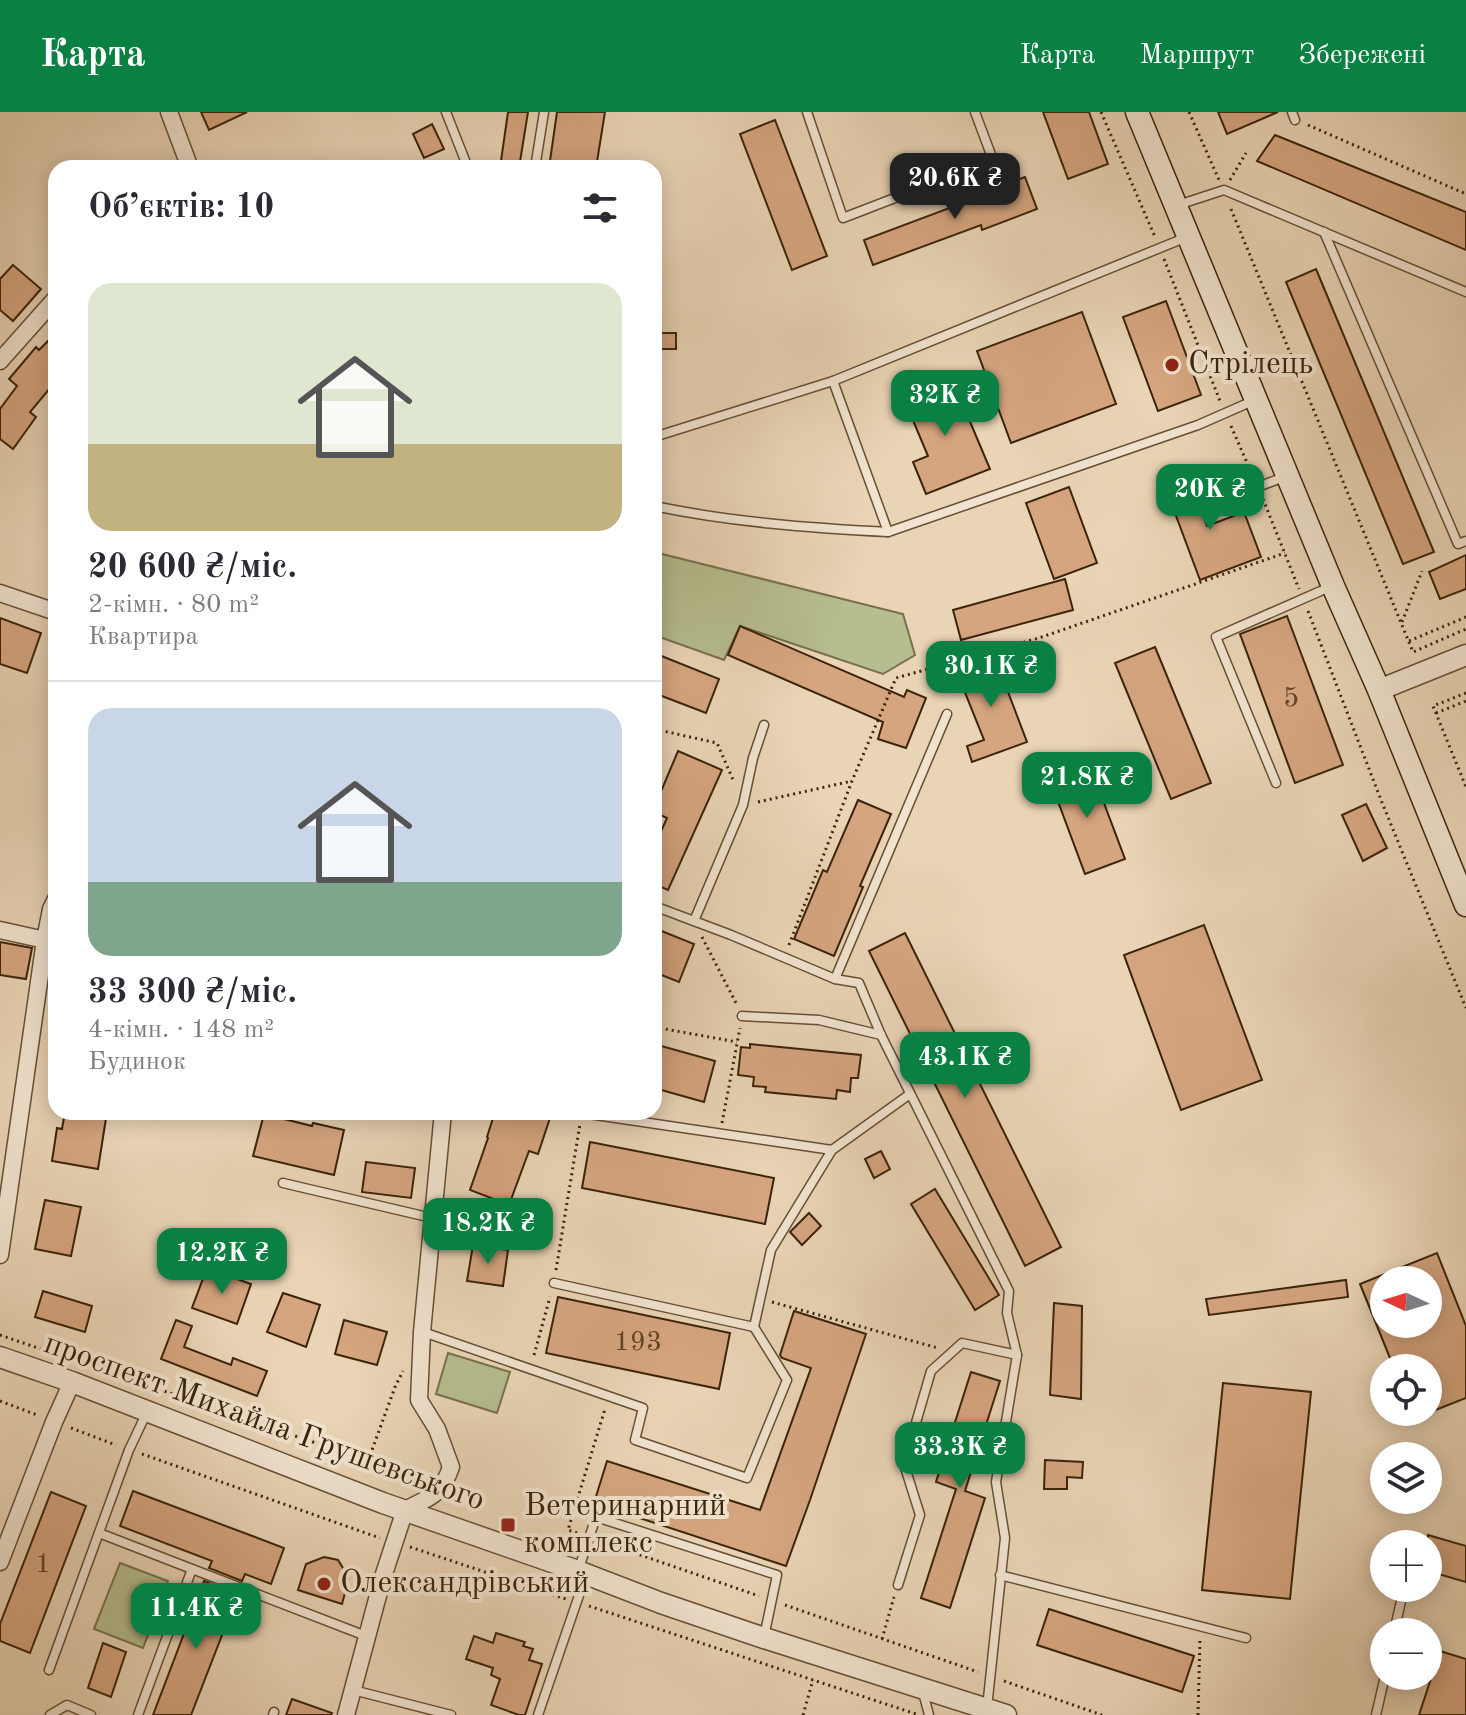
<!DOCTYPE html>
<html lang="uk">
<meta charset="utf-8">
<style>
body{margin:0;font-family:"Old Standard TT",serif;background:#f2f2f3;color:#2b2b33;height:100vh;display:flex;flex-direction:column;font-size:30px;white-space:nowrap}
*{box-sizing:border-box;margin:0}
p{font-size:26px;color:#7c7c81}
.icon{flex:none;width:44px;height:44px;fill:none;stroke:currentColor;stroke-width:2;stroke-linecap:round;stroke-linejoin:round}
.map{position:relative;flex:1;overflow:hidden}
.side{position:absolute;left:48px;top:48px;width:614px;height:960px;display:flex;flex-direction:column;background:#fff;border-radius:24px;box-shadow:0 4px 20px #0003}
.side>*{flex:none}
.needle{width:52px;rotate:274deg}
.fabs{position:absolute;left:1370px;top:1154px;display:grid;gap:16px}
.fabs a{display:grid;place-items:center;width:72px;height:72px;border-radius:50%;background:#fff;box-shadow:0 4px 20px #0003;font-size:40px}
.price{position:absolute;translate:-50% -68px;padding:0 18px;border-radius:16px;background:#0b8043;color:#fff;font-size:26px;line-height:52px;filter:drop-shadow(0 2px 4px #0008)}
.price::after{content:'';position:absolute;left:50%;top:48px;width:24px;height:18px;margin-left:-12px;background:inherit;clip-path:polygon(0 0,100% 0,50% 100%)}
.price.active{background:#222;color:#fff}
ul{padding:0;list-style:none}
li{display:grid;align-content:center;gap:16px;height:424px;padding:0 40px}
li+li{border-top:2px solid #e1e1e2}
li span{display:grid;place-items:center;height:248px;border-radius:24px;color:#555}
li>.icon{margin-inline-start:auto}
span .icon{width:144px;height:144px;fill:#fffc;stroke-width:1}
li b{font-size:34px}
h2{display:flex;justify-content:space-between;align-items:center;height:96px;padding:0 40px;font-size:34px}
header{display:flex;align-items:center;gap:48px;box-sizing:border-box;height:112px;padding:0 40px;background:#0b8043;color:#fff}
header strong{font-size:38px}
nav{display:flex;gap:44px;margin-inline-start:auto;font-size:28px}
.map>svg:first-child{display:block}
</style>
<header>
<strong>Карта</strong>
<nav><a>Карта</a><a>Маршрут</a><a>Збережені</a></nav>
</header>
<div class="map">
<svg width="1466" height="1603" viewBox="0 0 1466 1603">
<rect width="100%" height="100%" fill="#e9d4b5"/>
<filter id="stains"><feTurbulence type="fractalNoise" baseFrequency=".0025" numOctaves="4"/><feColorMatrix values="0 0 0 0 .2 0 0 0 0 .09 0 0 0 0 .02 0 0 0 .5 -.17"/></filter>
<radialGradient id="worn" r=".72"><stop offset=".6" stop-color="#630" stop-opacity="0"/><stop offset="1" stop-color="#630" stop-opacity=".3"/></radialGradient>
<g fill="#b6bd8e" stroke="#78704c" stroke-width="2">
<polygon points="654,440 903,502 915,543 883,562 740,514 724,548 654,523"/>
<polygon points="448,1241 510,1260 497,1301 436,1282"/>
<polygon points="120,1451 168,1469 143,1536 94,1517"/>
</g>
<g fill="#d5a57f" stroke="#3b230a" stroke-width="2" fill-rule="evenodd">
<polygon points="201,0 247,0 209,18"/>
<polygon points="508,0 528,0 519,56 500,56"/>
<polygon points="557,0 605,0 596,56 549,56"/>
<polygon points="1043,0 1089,0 1108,52 1068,67"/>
<polygon points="1218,0 1278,0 1227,22"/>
<polygon points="775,8 827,144 792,158 740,22"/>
<polygon points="432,12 444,37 424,46 413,22"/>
<polygon points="1275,23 1466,100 1466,138 1257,49"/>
<polygon points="1025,65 1037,97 982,118 981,113 873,153 864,128 971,88 970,85"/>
<polygon points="13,153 41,177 13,209 0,198 0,167"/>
<polygon points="1316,157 1434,440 1403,452 1286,170"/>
<polygon points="1166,189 1201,283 1158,299 1123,205"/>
<polygon points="1082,200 1116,292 1011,331 977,239"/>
<polygon points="56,221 56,269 30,300 36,305 13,337 0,327 0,297 17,274 9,267 36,235 39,238"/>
<rect x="654" y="221" width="22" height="16"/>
<polygon points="952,267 990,357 926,382 913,350 928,344 904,287"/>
<polygon points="1187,360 1207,414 1244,400 1261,445 1200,468 1163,369"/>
<polygon points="1069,375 1097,451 1054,467 1026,391"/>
<polygon points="1466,443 1466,477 1440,487 1429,460"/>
<polygon points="1065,467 1073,498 961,528 953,498"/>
<polygon points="1287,504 1343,653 1295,671 1240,522"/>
<polygon points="0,506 41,521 27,561 0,552"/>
<polygon points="740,514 904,585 907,578 926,586 906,636 878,627 883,610 728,543"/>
<polygon points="1155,535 1211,671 1171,687 1115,551"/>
<polygon points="654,541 719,567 706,601 654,581"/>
<polygon points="994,543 1027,630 972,650 967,634 984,628 956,558"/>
<polygon points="678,639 722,658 668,778 654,772 654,735 667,706 654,700 654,696"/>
<polygon points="1090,654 1125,747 1085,762 1050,668"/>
<polygon points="858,688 891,702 860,774 863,775 834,844 794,827 823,758 827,760"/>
<polygon points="1366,692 1387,736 1363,749 1342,703"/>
<polygon points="1204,813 1262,968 1181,998 1124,843"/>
<polygon points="654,816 694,832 679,870 654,860"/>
<polygon points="905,821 1061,1135 1025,1154 869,839"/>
<polygon points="0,830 32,836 26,867 0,863"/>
<polygon points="654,932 715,949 704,990 654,976"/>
<polygon points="750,932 861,943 858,966 851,966 850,980 837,978 836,987 765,980 766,975 753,974 754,965 738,963 741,935 750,936"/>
<polygon points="65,1000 107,1000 98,1057 52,1049 57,1016 62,1017"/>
<polygon points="495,1000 552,1000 538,1042 529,1039 509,1093 470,1078 488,1026 487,1025"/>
<polygon points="264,1002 312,1014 313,1011 344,1018 334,1063 253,1044"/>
<polygon points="590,1030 774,1066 765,1112 582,1076"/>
<polygon points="881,1039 890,1057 874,1066 865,1047"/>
<polygon points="366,1050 415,1056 411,1086 362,1080"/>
<polygon points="935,1077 999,1183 975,1198 911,1092"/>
<polygon points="45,1088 81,1095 71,1144 35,1137"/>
<polygon points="809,1101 821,1114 802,1133 790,1120"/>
<polygon points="473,1133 508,1138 503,1174 467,1169"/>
<path d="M1437,1141L1466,1214V1286L1428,1301V1256H1394L1360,1172ZM1384,1168H1428V1212H1384Z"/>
<polygon points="207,1156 251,1172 237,1212 192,1196"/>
<polygon points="1346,1168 1348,1185 1209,1203 1206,1187"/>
<polygon points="43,1179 92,1194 85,1220 35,1205"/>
<polygon points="283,1181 320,1193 306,1235 267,1220"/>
<polygon points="558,1185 730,1221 719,1277 546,1241"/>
<polygon points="1054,1191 1082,1194 1081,1287 1050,1283"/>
<polygon points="794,1199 866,1222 810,1388 786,1454 594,1391 607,1349 760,1398 811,1256 782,1246 780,1243"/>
<polygon points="176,1208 192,1214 184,1235 231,1253 233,1246 267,1259 257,1284 161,1247"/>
<polygon points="344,1208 387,1220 377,1253 335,1242"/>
<polygon points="971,1260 1000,1269 965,1379 985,1386 950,1496 921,1486 956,1377 936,1370"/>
<polygon points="1223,1271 1311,1280 1290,1487 1202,1478"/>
<polygon points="1045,1348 1083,1350 1082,1366 1067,1365 1067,1377 1044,1377"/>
<polygon points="133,1379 284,1436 271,1472 245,1462 242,1469 209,1456 212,1449 120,1414"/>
<polygon points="51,1380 86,1394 30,1541 0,1529 0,1512"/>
<polygon points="1428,1423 1466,1434 1466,1470 1428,1459"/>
<polygon points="324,1445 338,1448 349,1466 342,1492 298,1478 306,1452"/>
<polygon points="204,1469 238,1482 191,1603 153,1603"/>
<polygon points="1049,1497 1194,1544 1182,1580 1037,1533"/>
<polygon points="496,1521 525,1530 523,1534 533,1537 529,1548 542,1552 525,1603 519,1603 491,1593 500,1567 491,1563 493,1556 466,1547 474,1524 493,1531"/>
<polygon points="103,1531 126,1540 111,1585 88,1576"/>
<polygon points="1440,1539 1466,1547 1466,1603 1419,1603"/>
<polygon points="292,1587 332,1601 331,1603 286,1603"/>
</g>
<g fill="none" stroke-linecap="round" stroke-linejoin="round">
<g stroke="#664f35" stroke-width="11">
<g id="service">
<polyline points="446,0 468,56"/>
<polyline points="807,0 843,106 993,48 975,0"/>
<polyline points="1292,0 1295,8"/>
<polyline points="535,56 544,0"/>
<polyline points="1178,93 1224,78 1466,180"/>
<polyline points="1324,120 1458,432 1466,429"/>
<polyline points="1187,125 833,269 888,420 1198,313 1255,288"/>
<polyline points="654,325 833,269"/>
<polyline points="1214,391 1287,364"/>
<path d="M654,394C731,410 809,416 888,420"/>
<polyline points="1276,671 1216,525 1332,474"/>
<polyline points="654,794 731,823 835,867 859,871 881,923 1009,1179 1007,1201 1017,1243 996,1370 1005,1426 987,1596"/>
<polyline points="694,809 743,693 753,646 764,613"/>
<polyline points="835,867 947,602"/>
<polyline points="742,904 819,908 881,923"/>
<polyline points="582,1001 832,1038 910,982"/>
<polyline points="283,1071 432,1106"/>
<polyline points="554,1171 754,1215 771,1138 832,1038"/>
<polyline points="423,1220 643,1296 635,1328 747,1366 787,1268 754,1215"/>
<polyline points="99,1421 192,1457 138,1603"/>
<polyline points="192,1457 366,1524"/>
<polyline points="578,1459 596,1405 777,1463 764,1525"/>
<polyline points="1000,1463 1246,1526"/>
<polyline points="898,1473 920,1403 904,1352 931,1259 962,1231 1017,1243"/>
<polyline points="1394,1520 1404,1476"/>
<polyline points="49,1558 129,1338 147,1300"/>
<polyline points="353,1578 451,1603"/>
<polyline points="923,1580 929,1603"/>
<polyline points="50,1603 67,1593 91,1603"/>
<polyline points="273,1603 274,1600"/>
<polyline points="538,1603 586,1463"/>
<polyline points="1376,1603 1385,1564"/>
</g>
</g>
<g stroke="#664f35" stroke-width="19">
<g id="minor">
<polyline points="169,0 190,56"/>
<polyline points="0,249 56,186"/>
<polyline points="0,481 56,500"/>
<polyline points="0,818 45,828 51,797 56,787"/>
<polyline points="0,1143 45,828"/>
<polyline points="0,1450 54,1310 72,1270"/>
<path d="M346,1603L383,1465L405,1398C430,1385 441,1384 451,1355L437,1317L419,1288L422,1220L443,1000"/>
</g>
</g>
<g stroke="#664f35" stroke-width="23">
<g id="tertiary">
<polyline points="1379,578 1466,543"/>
<polyline points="0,1245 72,1270 383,1391 578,1459 661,1491 764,1526 1006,1603"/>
</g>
</g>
<g stroke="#3b230a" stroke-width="25">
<polyline id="secondary" points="1137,0 1333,474 1379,578 1466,793"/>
</g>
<g stroke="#3b230a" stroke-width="3" stroke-dasharray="2 4" stroke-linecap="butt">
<polyline points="1101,0 1155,125"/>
<polyline points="1189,0 1219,68"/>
<polyline points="1308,13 1466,82"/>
<polyline points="1230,68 1246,41"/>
<polyline points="1231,97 1413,540 1466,517"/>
<polyline points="1164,147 1220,289"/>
<polyline points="1231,314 1252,362"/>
<polyline points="1263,387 1299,477"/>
<polyline points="1308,499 1381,688 1466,896"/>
<polyline points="1402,510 1422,459"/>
<polyline points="1409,529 1466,505"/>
<polyline points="1466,581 1433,594 1466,675"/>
<polyline points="1436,601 1466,589"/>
<polyline points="654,617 717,631 734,670"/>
<polyline points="758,690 852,669"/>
<polyline points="702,825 737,893"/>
<polyline points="789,833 852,669 896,566 1039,526 1285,441"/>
<polyline points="654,915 737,930"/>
<polyline points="722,1011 740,916"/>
<polyline points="556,1158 580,1012"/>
<polyline points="772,1190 938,1236"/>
<polyline points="0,1223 424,1368"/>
<polyline points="534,1243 550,1185"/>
<polyline points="0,1289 37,1303"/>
<polyline points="71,1316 116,1333"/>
<polyline points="142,1342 380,1426"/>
<polyline points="368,1349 395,1275 403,1259"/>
<polyline points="577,1421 568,1418 605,1297"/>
<polyline points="600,1429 759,1484"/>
<polyline points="410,1435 566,1487"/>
<polyline points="785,1493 978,1560"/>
<polyline points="589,1494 916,1602"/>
<polyline points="882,1527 894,1485"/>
<polyline points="1004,1569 1102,1603"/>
<polyline points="803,1603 813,1568"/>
<polyline points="1198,1603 1200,1526"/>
</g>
<use href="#service" stroke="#f1e3cf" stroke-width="8"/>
<use href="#minor" stroke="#f1e3cf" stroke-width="16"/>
<use href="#tertiary" stroke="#f1e3cf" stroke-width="20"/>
<use href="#secondary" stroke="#f1e3cf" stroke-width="22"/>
</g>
<g fill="#8f2418" stroke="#f1e3cf" stroke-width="3">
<circle cx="1172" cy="253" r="8"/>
<rect x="500" y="1405" width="16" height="16" rx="4"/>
<circle cx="324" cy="1472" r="8"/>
</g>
<g text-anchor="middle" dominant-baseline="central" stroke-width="8" stroke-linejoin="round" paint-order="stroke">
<g font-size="28" fill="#624427">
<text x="1291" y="587">5</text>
<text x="638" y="1231">193</text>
<text x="43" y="1453">1</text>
</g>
<g font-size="32" fill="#3b230a" stroke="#f1e3cf" text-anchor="start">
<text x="1188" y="253">Стрілець</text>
<text x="524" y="1395">Ветеринарний<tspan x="524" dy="37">комплекс</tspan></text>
<text x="340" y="1472">Олександрівський</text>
</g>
<g font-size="32" fill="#3b230a" stroke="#f1e3cf">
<text transform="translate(264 1311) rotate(20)">проспект Михайла Грушевського</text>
</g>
</g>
<rect width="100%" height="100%" filter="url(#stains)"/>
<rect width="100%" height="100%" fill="url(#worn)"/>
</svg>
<div class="fabs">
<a><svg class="needle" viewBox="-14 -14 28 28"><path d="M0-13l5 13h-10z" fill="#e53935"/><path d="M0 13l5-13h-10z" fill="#7c7c81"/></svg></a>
<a><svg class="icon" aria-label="locate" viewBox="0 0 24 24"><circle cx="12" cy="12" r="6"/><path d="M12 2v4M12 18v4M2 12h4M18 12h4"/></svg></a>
<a><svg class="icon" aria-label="layers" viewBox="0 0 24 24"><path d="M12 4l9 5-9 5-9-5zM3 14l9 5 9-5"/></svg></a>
<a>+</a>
<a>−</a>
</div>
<b class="price active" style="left:955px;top:109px">20.6K ₴</b>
<b class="price" style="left:945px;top:326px">32K ₴</b>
<b class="price" style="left:1210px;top:420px">20K ₴</b>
<b class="price" style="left:991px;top:597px">30.1K ₴</b>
<b class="price" style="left:1087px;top:708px">21.8K ₴</b>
<b class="price" style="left:965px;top:988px">43.1K ₴</b>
<b class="price" style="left:488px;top:1154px">18.2K ₴</b>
<b class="price" style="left:222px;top:1184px">12.2K ₴</b>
<b class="price" style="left:960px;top:1378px">33.3K ₴</b>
<b class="price" style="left:196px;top:1539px">11.4K ₴</b>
<section class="side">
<h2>Об’єктів: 10<svg class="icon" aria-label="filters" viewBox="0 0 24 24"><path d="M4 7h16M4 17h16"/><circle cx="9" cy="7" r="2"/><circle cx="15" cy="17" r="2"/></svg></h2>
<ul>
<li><span style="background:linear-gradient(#dfe7d0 65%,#c2b280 0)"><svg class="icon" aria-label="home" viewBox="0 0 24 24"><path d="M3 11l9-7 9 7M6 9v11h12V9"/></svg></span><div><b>20 600 ₴/міс.</b><p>2-кімн. · 80 m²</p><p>Квартира</p></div></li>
<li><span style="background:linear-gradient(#c9d6e8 70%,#7fa58c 0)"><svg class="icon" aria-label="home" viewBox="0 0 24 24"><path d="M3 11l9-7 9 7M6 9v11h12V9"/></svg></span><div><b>33 300 ₴/міс.</b><p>4-кімн. · 148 m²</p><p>Будинок</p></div></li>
</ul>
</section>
</div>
